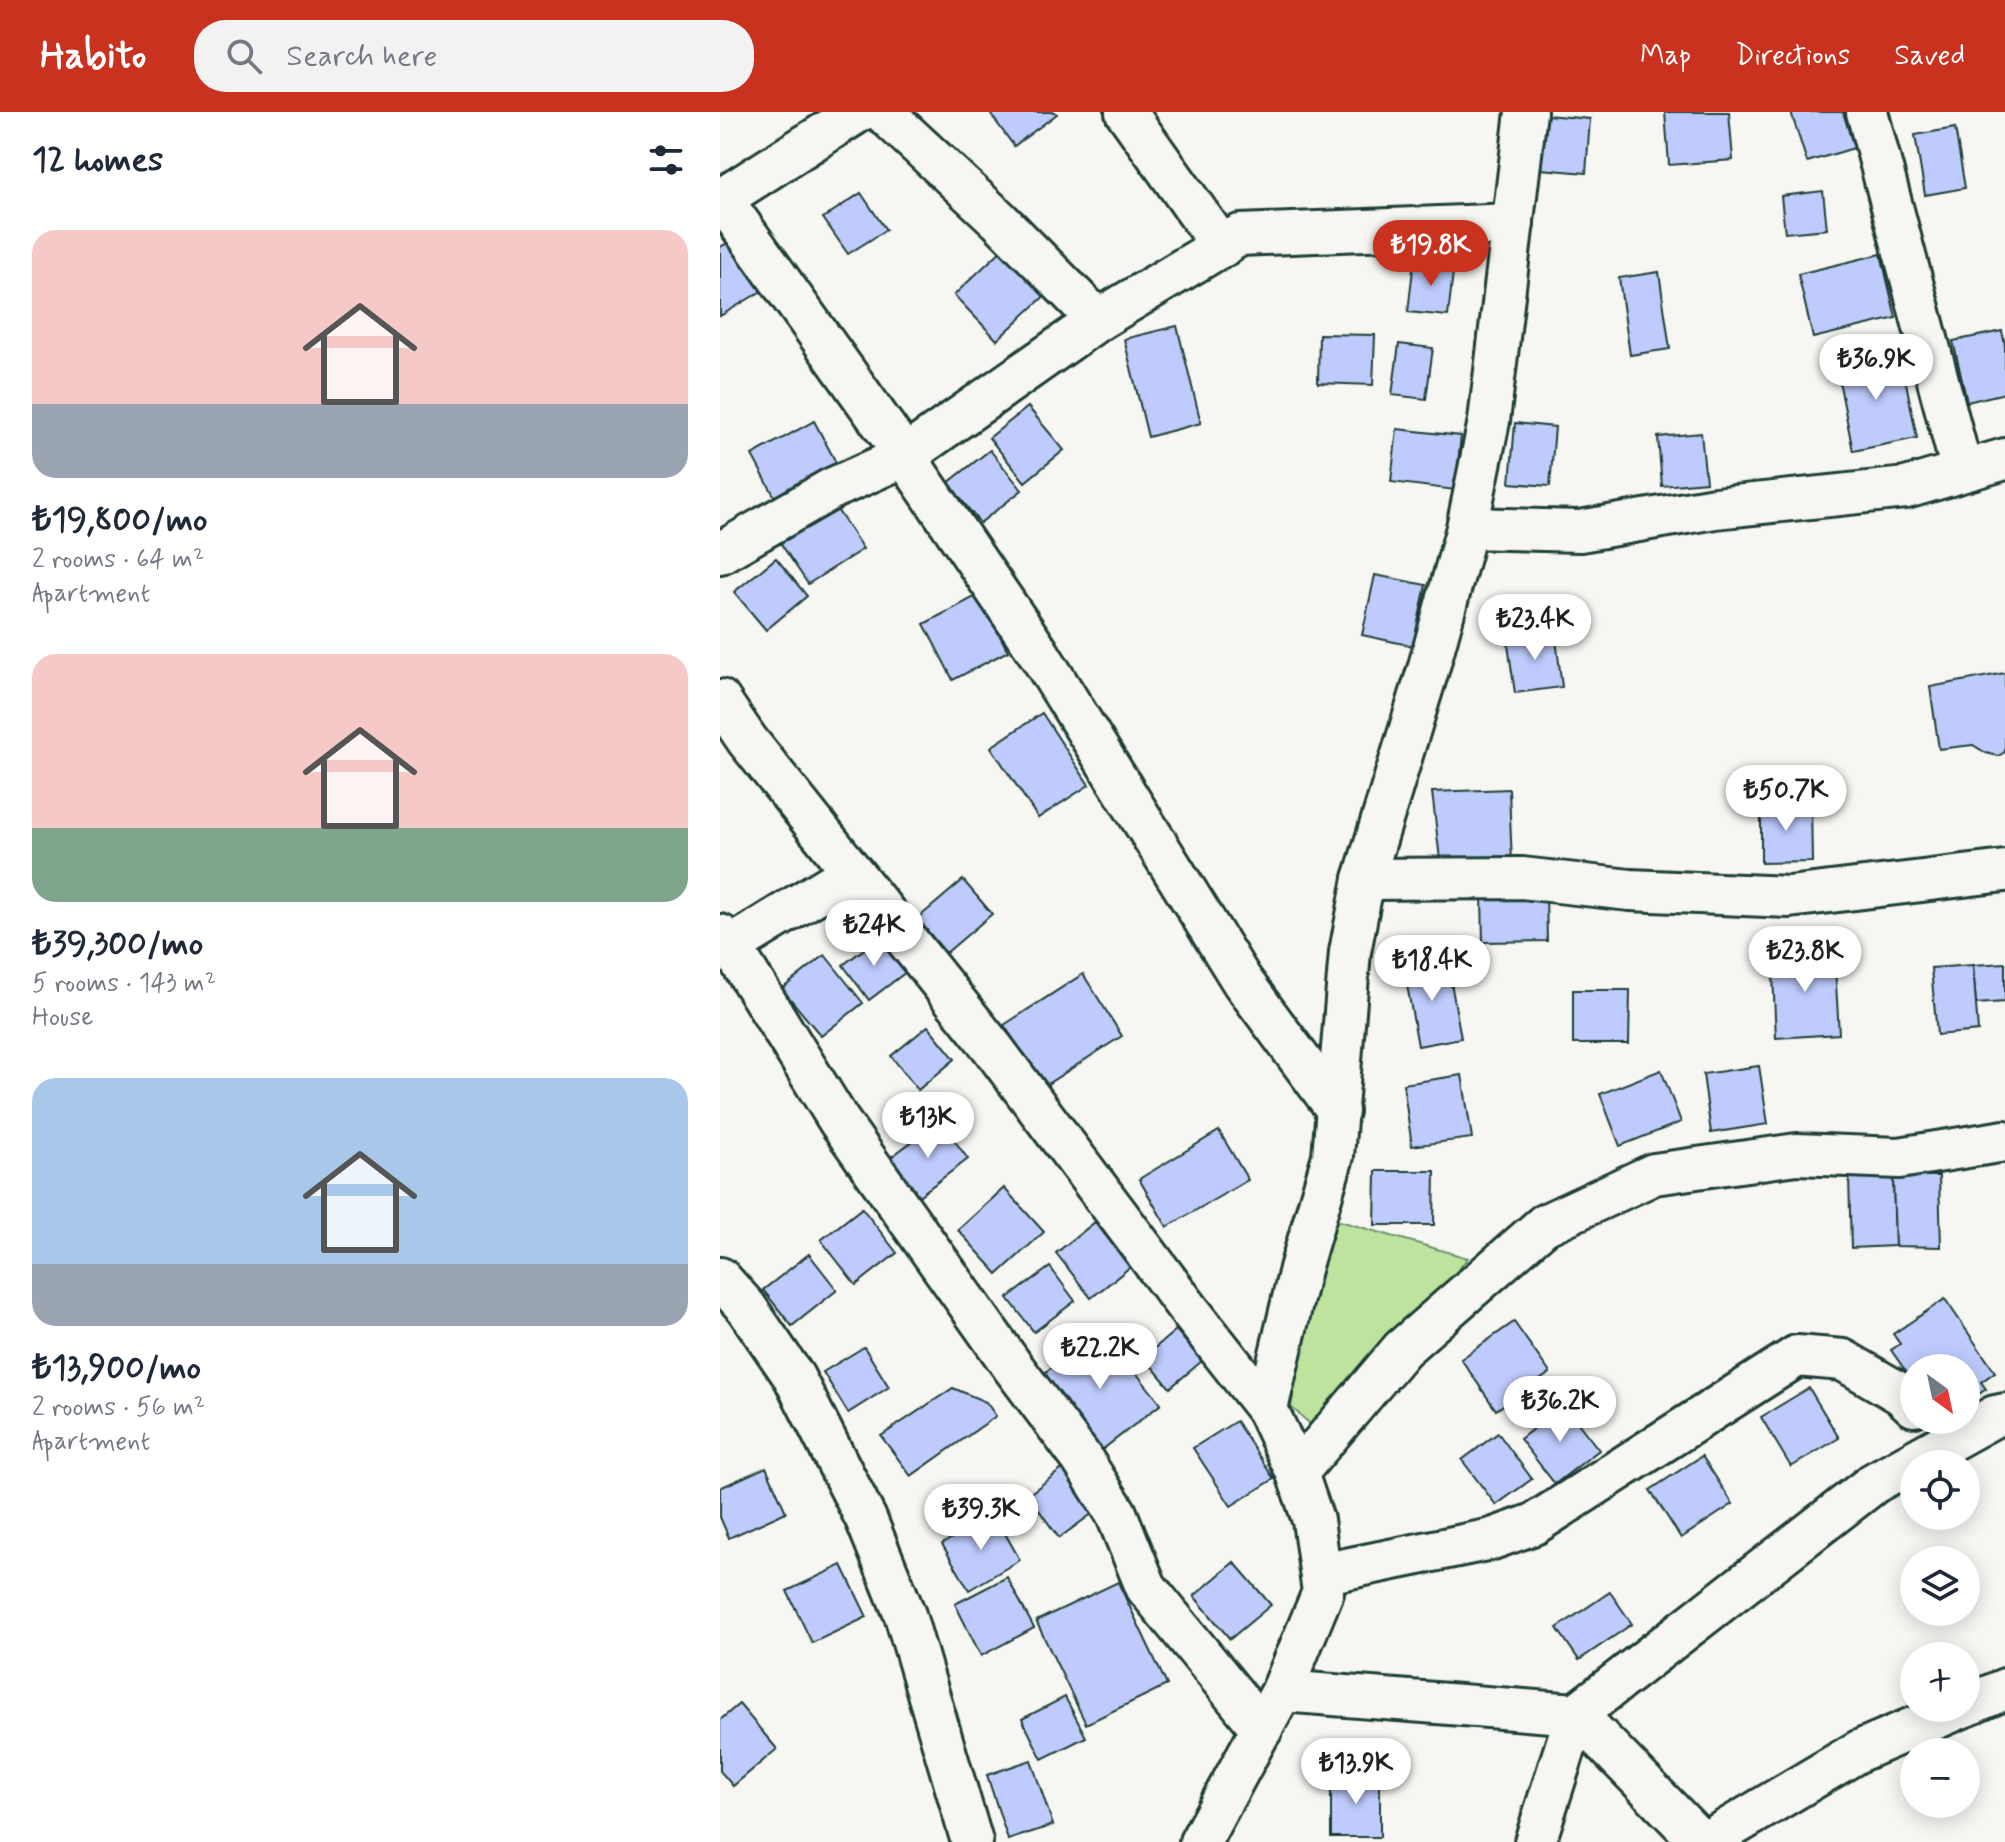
<!DOCTYPE html>
<meta charset="utf-8">
<style>
body{margin:0;font-family:Mynerve,sans-serif;background:#f2f2f3;color:#1f2937;height:100vh;display:flex;flex-direction:column;font-size:30px;white-space:nowrap}
*{box-sizing:border-box;margin:0}
p{font-size:26px;color:#747a83}
.icon{flex:none;width:44px;height:44px;fill:none;stroke:currentColor;stroke-width:2;stroke-linecap:round;stroke-linejoin:round}
.map{position:relative;flex:1;overflow:hidden}
.side{display:flex;flex-direction:column;background:#fff;width:720px}
.side>*{flex:none}
.needle{width:52px;rotate:147deg}
.fabs{position:absolute;left:1180px;top:1242px;display:grid;gap:16px}
.fabs a{display:grid;place-items:center;width:80px;height:80px;border-radius:50%;background:#fff;box-shadow:0 4px 20px #0003;font-size:40px}
.price{position:absolute;translate:-50% -68px;padding:0 18px;border-radius:28px;background:#fff;color:#222;font-size:26px;line-height:52px;filter:drop-shadow(0 2px 4px #0008)}
.price::after{content:'';position:absolute;left:50%;top:48px;width:24px;height:18px;margin-left:-12px;background:inherit;clip-path:polygon(0 0,100% 0,50% 100%)}
.price.current{background:#c8321e;color:#fff}
ul{padding:0;list-style:none}
li{display:grid;align-content:center;gap:16px;height:424px;padding:0 32px}
li span{display:grid;place-items:center;height:248px;border-radius:24px;color:#555}
li>.icon{margin-inline-start:auto}
span .icon{width:144px;height:144px;fill:#fffc;stroke-width:1}
li b{font-size:34px}
h2{display:flex;justify-content:space-between;align-items:center;height:96px;padding:0 32px;font-size:34px}
header{display:flex;align-items:center;gap:48px;box-sizing:border-box;height:112px;padding:0 40px;background:#c8321e;color:#fff}
header strong{font-size:38px}
nav{display:flex;gap:44px;margin-inline-start:auto;font-size:28px}
.search{width:560px;height:72px;background:#f2f2f3;display:flex;align-items:center;gap:20px;box-sizing:border-box;padding:0 28px;border-radius:32px;color:#747a83;font-size:30px}
main{display:flex;flex:1;min-height:0}
.map>svg:first-child{display:block}
</style>
<header>
<strong>Habito</strong>
<div class="search"><svg class="icon" aria-label="search" viewBox="0 0 24 24"><circle cx="10" cy="10" r="6"/><path d="M15 15l6 6"/></svg>Search here</div>
<nav><a>Map</a><a>Directions</a><a>Saved</a></nav>
</header>
<main>
<section class="side">
<h2>12 homes<svg class="icon" aria-label="filters" viewBox="0 0 24 24"><path d="M4 7h16M4 17h16"/><circle cx="9" cy="7" r="2"/><circle cx="15" cy="17" r="2"/></svg></h2>
<ul>
<li><span style="background:linear-gradient(#f6c9c9 70%,#9aa5b1 0)"><svg class="icon" aria-label="home" viewBox="0 0 24 24"><path d="M3 11l9-7 9 7M6 9v11h12V9"/></svg></span><div><b>₺19,800/mo</b><p>2 rooms · 64 m²</p><p>Apartment</p></div></li>
<li><span style="background:linear-gradient(#f6c9c9 70%,#7fa58c 0)"><svg class="icon" aria-label="home" viewBox="0 0 24 24"><path d="M3 11l9-7 9 7M6 9v11h12V9"/></svg></span><div><b>₺39,300/mo</b><p>5 rooms · 143 m²</p><p>House</p></div></li>
<li><span style="background:linear-gradient(#a9c7e8 75%,#9aa5b1 0)"><svg class="icon" aria-label="home" viewBox="0 0 24 24"><path d="M3 11l9-7 9 7M6 9v11h12V9"/></svg></span><div><b>₺13,900/mo</b><p>2 rooms · 56 m²</p><p>Apartment</p></div></li>
</ul>
</section>
<div class="map">
<svg width="1285" height="1730" viewBox="0 0 1285 1730">
<rect width="100%" height="100%" fill="#f6f6f2"/>
<filter id="ink" filterUnits="userSpaceOnUse"><feTurbulence type="fractalNoise" baseFrequency=".0125" numOctaves="2"/><feDisplacementMap in="SourceGraphic" scale="16" xChannelSelector="R" yChannelSelector="G"/><feConvolveMatrix kernelMatrix="1 2 1 2 8 2 1 2 1" color-interpolation-filters="sRGB"/></filter>
<g filter="url(#ink)">
<polygon fill="#bde39e" stroke="#6e9069" stroke-width="2" points="606,1105 748,1146 598,1319 571,1295"/>
<g fill="#becbfc" stroke="#1f3d34" stroke-width="2">
<polygon points="269,0 335,0 337,2 294,34"/>
<polygon points="945,0 1009,0 1013,48 949,53"/>
<polygon points="1071,0 1123,0 1134,36 1087,50"/>
<polygon points="826,3 870,7 866,61 821,57"/>
<polygon points="1235,16 1245,76 1205,83 1195,23"/>
<polygon points="1103,79 1107,117 1065,121 1061,84"/>
<polygon points="141,81 166,118 128,142 103,106"/>
<polygon points="15,127 45,177 0,204 0,135"/>
<polygon points="287,133 330,179 277,228 234,183"/>
<polygon points="1161,142 1176,206 1093,226 1078,162"/>
<polygon points="694,148 734,152 728,204 688,200"/>
<polygon points="939,160 950,237 910,243 899,166"/>
<polygon points="457,214 481,311 428,325 404,227"/>
<polygon points="1282,219 1285,233 1285,281 1247,290 1233,229"/>
<polygon points="599,222 655,223 653,273 598,271"/>
<polygon points="679,232 713,236 706,287 672,283"/>
<polygon points="1180,240 1197,326 1133,339 1116,253"/>
<polygon points="308,295 344,338 305,370 269,326"/>
<polygon points="94,309 119,356 57,389 32,343"/>
<polygon points="795,311 835,315 830,374 790,371"/>
<polygon points="677,317 741,324 735,378 671,370"/>
<polygon points="981,321 986,370 942,374 938,325"/>
<polygon points="270,338 302,378 260,411 228,371"/>
<polygon points="114,393 143,437 88,472 59,429"/>
<polygon points="56,446 87,484 46,518 14,480"/>
<polygon points="655,463 706,473 693,534 642,523"/>
<polygon points="258,483 288,539 233,568 204,512"/>
<polygon points="835,519 842,575 795,581 787,526"/>
<polygon points="1285,561 1285,640 1278,644 1266,641 1253,633 1219,637 1210,575"/>
<polygon points="322,601 369,673 318,706 271,635"/>
<polygon points="789,677 792,752 721,756 712,680"/>
<polygon points="1091,690 1092,750 1041,751 1041,691"/>
<polygon points="243,768 272,802 226,841 197,807"/>
<polygon points="826,781 827,829 763,830 762,783"/>
<polygon points="160,825 186,860 149,888 123,853"/>
<polygon points="1114,837 1119,922 1056,926 1052,841"/>
<polygon points="105,843 143,891 101,924 62,877"/>
<polygon points="727,848 741,926 698,934 684,856"/>
<polygon points="1285,851 1285,890 1256,892 1253,853"/>
<polygon points="1253,853 1258,919 1217,923 1211,856"/>
<polygon points="363,862 402,924 324,974 284,913"/>
<polygon points="853,878 910,878 909,932 853,932"/>
<polygon points="208,914 235,947 198,978 171,944"/>
<polygon points="1039,954 1048,1012 991,1021 983,962"/>
<polygon points="941,958 961,1010 900,1034 880,982"/>
<polygon points="742,963 752,1026 692,1034 683,972"/>
<polygon points="220,1009 248,1047 196,1086 167,1048"/>
<polygon points="499,1019 528,1068 447,1115 419,1067"/>
<polygon points="656,1059 715,1059 714,1113 655,1113"/>
<polygon points="1173,1064 1175,1134 1131,1136 1129,1065"/>
<polygon points="1173,1064 1219,1064 1221,1135 1175,1134"/>
<polygon points="284,1076 324,1120 278,1162 238,1118"/>
<polygon points="142,1096 177,1141 136,1173 101,1128"/>
<polygon points="375,1110 410,1155 371,1186 336,1141"/>
<polygon points="89,1142 117,1178 72,1214 43,1178"/>
<polygon points="330,1155 355,1189 314,1220 288,1186"/>
<polygon points="1225,1187 1275,1260 1261,1270 1266,1277 1246,1291 1246,1256 1194,1256 1194,1271 1171,1238 1180,1232 1173,1222"/>
<polygon points="794,1210 830,1261 776,1298 741,1247"/>
<polygon points="381,1217 441,1292 378,1341 318,1266"/>
<polygon points="456,1218 482,1249 450,1276 424,1245"/>
<polygon points="144,1235 169,1275 128,1301 103,1260"/>
<polygon points="233,1276 266,1290 276,1304 191,1364 161,1324"/>
<polygon points="1089,1276 1119,1326 1071,1355 1041,1305"/>
<polygon points="844,1293 879,1338 835,1372 800,1327"/>
<polygon points="516,1309 554,1367 511,1394 473,1336"/>
<polygon points="778,1321 812,1367 776,1393 742,1348"/>
<polygon points="982,1344 1013,1392 961,1426 930,1378"/>
<polygon points="46,1355 66,1400 9,1426 0,1405 0,1376"/>
<polygon points="345,1355 377,1398 339,1426 308,1383"/>
<polygon points="274,1402 300,1448 249,1478 222,1432"/>
<polygon points="514,1450 551,1493 510,1527 474,1484"/>
<polygon points="122,1453 147,1505 92,1531 67,1479"/>
<polygon points="287,1465 314,1516 261,1544 235,1492"/>
<polygon points="398,1470 447,1573 366,1612 316,1509"/>
<polygon points="890,1480 912,1512 859,1548 837,1516"/>
<polygon points="345,1585 366,1625 322,1647 302,1607"/>
<polygon points="19,1592 57,1637 13,1674 0,1659 0,1608"/>
<polygon points="311,1648 333,1713 288,1728 267,1663"/>
<rect x="611" y="1663" width="49" height="62"/>
</g>
<g fill="none" stroke-linecap="round" stroke-linejoin="round">
<g stroke="#1f3d34" stroke-width="46">
<g id="minor">
<polyline points="163,0 279,108 378,208"/>
<polyline points="406,0 502,135"/>
<polyline points="1147,0 1242,359"/>
<polyline points="2,87 185,344 318,540 522,869 618,999"/>
<polyline points="0,88 138,0"/>
<polyline points="747,416 860,419 995,396 1186,376 1285,347"/>
<polyline points="0,441 111,377 185,344 378,208 520,123 793,112"/>
<polyline points="0,588 27,628 272,935 469,1198 547,1297"/>
<polyline points="644,767 802,766 910,778 1069,785 1285,759"/>
<polyline points="0,823 11,834 119,1009 293,1255 362,1347 396,1401 426,1475 542,1617"/>
<polyline points="0,835 11,834 132,760"/>
<polyline points="0,1166 26,1195 74,1265 146,1407 185,1503 252,1730"/>
<polyline points="577,1361 682,1237 824,1113 934,1062 1077,1042 1179,1046 1285,1029"/>
<polyline points="601,1462 772,1427 814,1412 1077,1244 1123,1248 1181,1282 1194,1294"/>
<polyline points="562,1579 856,1602 981,1730"/>
<polyline points="1246,1594 1285,1577"/>
<polyline points="480,1730 562,1579 603,1480 593,1408 577,1361 547,1297 580,1157 613,1044 630,840 644,767 708,558 747,416 769,309 806,0"/>
<polyline points="815,1730 856,1602 1154,1371 1275,1304 1285,1302"/>
<polyline points="986,1730 1139,1639 1240,1596"/>
</g>
</g>
<use href="#minor" stroke="#f6f6f2" stroke-width="40"/>
</g>
</g>
</svg>
<div class="fabs">
<a><svg class="needle" viewBox="-14 -14 28 28"><path d="M0-13l5 13h-10z" fill="#e53935"/><path d="M0 13l5-13h-10z" fill="#747a83"/></svg></a>
<a><svg class="icon" aria-label="locate" viewBox="0 0 24 24"><circle cx="12" cy="12" r="6"/><path d="M12 2v4M12 18v4M2 12h4M18 12h4"/></svg></a>
<a><svg class="icon" aria-label="layers" viewBox="0 0 24 24"><path d="M12 4l9 5-9 5-9-5zM3 14l9 5 9-5"/></svg></a>
<a>+</a>
<a>−</a>
</div>
<b class="price current" style="left:711px;top:176px">₺19.8K</b>
<b class="price" style="left:1156px;top:290px">₺36.9K</b>
<b class="price" style="left:815px;top:550px">₺23.4K</b>
<b class="price" style="left:1066px;top:721px">₺50.7K</b>
<b class="price" style="left:154px;top:856px">₺24K</b>
<b class="price" style="left:1085px;top:882px">₺23.8K</b>
<b class="price" style="left:712px;top:891px">₺18.4K</b>
<b class="price" style="left:208px;top:1048px">₺13K</b>
<b class="price" style="left:380px;top:1279px">₺22.2K</b>
<b class="price" style="left:840px;top:1332px">₺36.2K</b>
<b class="price" style="left:261px;top:1440px">₺39.3K</b>
<b class="price" style="left:636px;top:1694px">₺13.9K</b>
</div>
</main>
